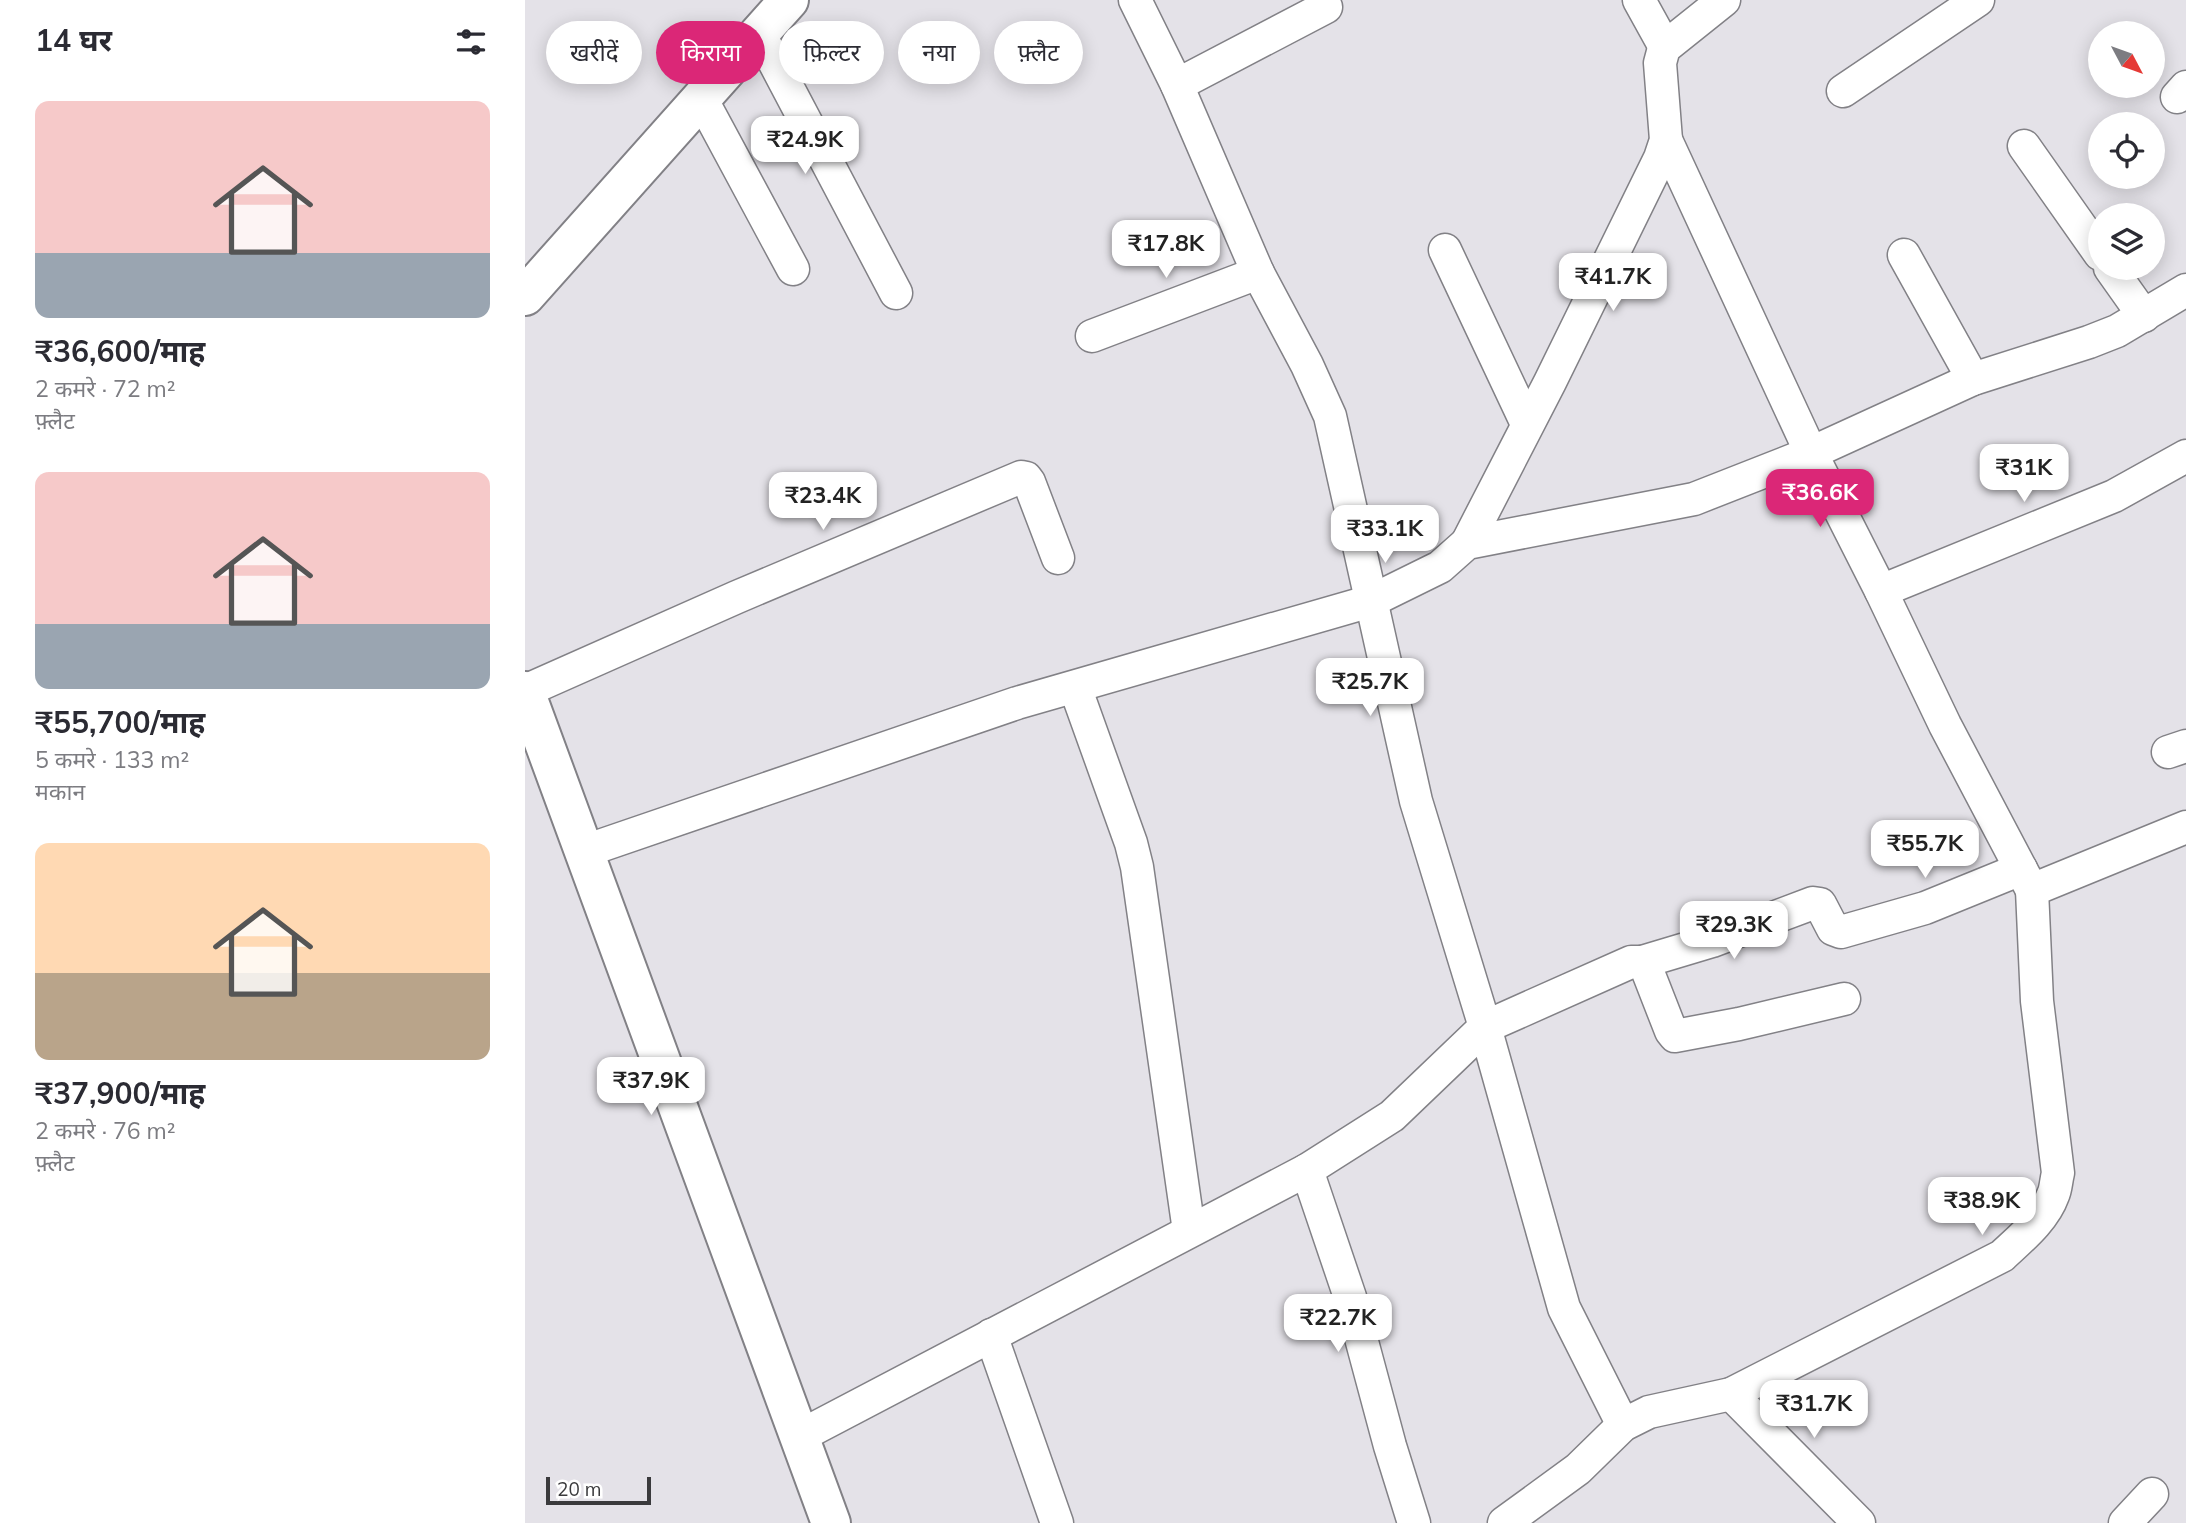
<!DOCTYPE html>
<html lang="hi">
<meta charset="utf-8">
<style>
body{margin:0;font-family:Mulish,"Noto Sans Devanagari",sans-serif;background:#f7f7f7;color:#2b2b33;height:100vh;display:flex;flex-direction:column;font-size:26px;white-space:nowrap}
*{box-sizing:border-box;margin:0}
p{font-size:23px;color:#7c7c81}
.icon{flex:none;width:38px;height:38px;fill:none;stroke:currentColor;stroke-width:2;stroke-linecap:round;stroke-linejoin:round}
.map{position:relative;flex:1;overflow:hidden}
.sheet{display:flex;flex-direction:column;background:#fff;width:525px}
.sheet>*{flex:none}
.guide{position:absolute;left:21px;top:21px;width:665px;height:63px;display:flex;gap:14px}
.needle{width:46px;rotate:131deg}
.fabs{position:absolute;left:1563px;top:21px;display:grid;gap:14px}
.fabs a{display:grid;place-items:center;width:77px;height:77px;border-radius:50%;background:#fff;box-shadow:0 4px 18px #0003;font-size:35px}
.scale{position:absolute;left:21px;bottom:18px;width:105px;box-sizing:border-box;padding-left:7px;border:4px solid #3a3a3c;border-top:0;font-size:19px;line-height:24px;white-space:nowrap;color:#3a3a3c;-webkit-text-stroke:5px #fff;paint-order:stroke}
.price{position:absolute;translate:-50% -60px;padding:0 16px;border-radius:14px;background:#fff;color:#222;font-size:23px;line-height:46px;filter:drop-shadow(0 2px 4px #0008)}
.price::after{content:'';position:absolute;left:50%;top:42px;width:21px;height:16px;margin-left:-10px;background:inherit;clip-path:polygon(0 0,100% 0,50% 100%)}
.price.selected{background:#db2777;color:#fff}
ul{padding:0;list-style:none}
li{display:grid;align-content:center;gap:14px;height:371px;padding:0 35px}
li span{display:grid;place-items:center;height:217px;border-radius:14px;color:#555}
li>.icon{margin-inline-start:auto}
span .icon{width:126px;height:126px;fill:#fffc;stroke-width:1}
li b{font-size:30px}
h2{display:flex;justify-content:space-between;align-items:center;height:84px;padding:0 35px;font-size:30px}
.tag{padding:0 24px;border-radius:32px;background:#fff;box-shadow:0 4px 18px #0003;font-size:24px;line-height:63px}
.tag.selected{background:#db2777;color:#fff}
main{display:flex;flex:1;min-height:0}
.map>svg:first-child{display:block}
</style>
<main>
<section class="sheet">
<h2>14 घर<svg class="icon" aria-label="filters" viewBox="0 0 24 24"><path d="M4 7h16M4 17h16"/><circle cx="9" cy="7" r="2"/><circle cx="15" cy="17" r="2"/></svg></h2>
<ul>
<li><span style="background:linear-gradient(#f6c9c9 70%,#9aa5b1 0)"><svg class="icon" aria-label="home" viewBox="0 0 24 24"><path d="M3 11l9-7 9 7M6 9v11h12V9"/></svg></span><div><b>₹36,600/माह</b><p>2 कमरे · 72 m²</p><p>फ़्लैट</p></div></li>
<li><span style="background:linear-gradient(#f6c9c9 70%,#9aa5b1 0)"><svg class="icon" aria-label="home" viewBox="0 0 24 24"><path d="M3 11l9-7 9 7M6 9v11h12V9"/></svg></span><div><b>₹55,700/माह</b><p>5 कमरे · 133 m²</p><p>मकान</p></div></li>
<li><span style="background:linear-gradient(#ffd9b3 60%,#b9a48a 0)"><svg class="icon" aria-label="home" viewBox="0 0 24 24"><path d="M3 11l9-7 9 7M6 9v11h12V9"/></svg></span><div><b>₹37,900/माह</b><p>2 कमरे · 76 m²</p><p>फ़्लैट</p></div></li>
</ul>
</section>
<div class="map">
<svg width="1661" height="1523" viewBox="0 0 1661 1523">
<rect width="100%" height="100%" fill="#e4e2e8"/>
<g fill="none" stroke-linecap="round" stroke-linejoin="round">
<g stroke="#828186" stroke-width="35">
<g id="minor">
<polyline points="610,0 652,85 733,273 782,365 805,416 891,801 960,1027 1039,1308 1098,1425"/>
<polyline points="1114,0 1140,47"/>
<polyline points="234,33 371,293"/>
<polyline points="652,85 801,7"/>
<polyline points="1318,91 1453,0"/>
<polyline points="1652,97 1661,87"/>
<polyline points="177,100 268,269"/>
<polyline points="1141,140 1286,453 1356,591 1420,725 1507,890"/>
<polyline points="1499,146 1575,254"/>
<polyline points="920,250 1002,424"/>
<polyline points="1379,255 1448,379"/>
<polyline points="1585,268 1619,316"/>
<polyline points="567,336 733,273"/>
<polyline points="942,543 1025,382 1135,158 1141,140 1135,63 1139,48 1199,0"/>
<polyline points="1356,591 1589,496 1661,456"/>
<polyline points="550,687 606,843 612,867 664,1231"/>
<polyline points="0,691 212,597 496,477 501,478 504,482 533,558"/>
<polyline points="1643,752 1661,746"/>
<polyline points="60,851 492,703 846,601 915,567 942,543 1169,499 1286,453 1448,379 1564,342 1592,331 1661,290"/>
<polyline points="1117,962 1187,941 1288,903 1295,904 1308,929 1316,932 1400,908 1496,869"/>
<polyline points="782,1170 825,1297 865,1446 889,1523"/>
<polyline points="466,1335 532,1523"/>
<polyline points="1206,1394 1334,1523"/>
<polyline points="275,1436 782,1170 867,1116 960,1027 1106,962 1117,962 1121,967 1146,1031 1150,1036 1214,1024 1319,999"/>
<path d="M979,1523L1053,1469L1098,1425L1124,1412L1206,1394L1477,1256C1495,1239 1519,1220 1528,1195C1531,1189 1531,1180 1533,1173L1512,1001L1507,890L1661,827"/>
<polyline points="1600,1523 1627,1494"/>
</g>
</g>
<g stroke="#828186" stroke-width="42">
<g id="tertiary">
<polyline points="0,296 264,0"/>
<polyline points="0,691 306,1523"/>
</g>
</g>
<use href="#minor" stroke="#fff" stroke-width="32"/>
<use href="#tertiary" stroke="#fff" stroke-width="38"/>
</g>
</svg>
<div class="fabs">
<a><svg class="needle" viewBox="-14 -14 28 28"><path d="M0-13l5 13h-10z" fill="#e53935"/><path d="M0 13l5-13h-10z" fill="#7c7c81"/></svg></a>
<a><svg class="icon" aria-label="locate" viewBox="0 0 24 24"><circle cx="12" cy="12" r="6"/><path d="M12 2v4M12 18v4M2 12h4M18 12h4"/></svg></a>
<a><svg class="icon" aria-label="layers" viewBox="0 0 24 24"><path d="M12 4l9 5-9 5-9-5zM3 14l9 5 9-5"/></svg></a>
</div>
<div class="scale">20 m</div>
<b class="price" style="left:280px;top:176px">₹24.9K</b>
<b class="price" style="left:641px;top:280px">₹17.8K</b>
<b class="price" style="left:1088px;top:313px">₹41.7K</b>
<b class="price" style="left:1499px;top:504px">₹31K</b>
<b class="price selected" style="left:1295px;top:529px">₹36.6K</b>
<b class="price" style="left:298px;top:532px">₹23.4K</b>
<b class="price" style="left:860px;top:565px">₹33.1K</b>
<b class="price" style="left:845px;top:718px">₹25.7K</b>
<b class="price" style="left:1400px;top:880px">₹55.7K</b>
<b class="price" style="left:1209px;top:961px">₹29.3K</b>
<b class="price" style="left:126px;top:1117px">₹37.9K</b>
<b class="price" style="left:1457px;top:1237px">₹38.9K</b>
<b class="price" style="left:813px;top:1354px">₹22.7K</b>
<b class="price" style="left:1289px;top:1440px">₹31.7K</b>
<div class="guide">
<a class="tag">खरीदें</a>
<a class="tag selected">किराया</a>
<a class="tag">फ़िल्टर</a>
<a class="tag">नया</a>
<a class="tag">फ़्लैट</a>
</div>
</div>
</main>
